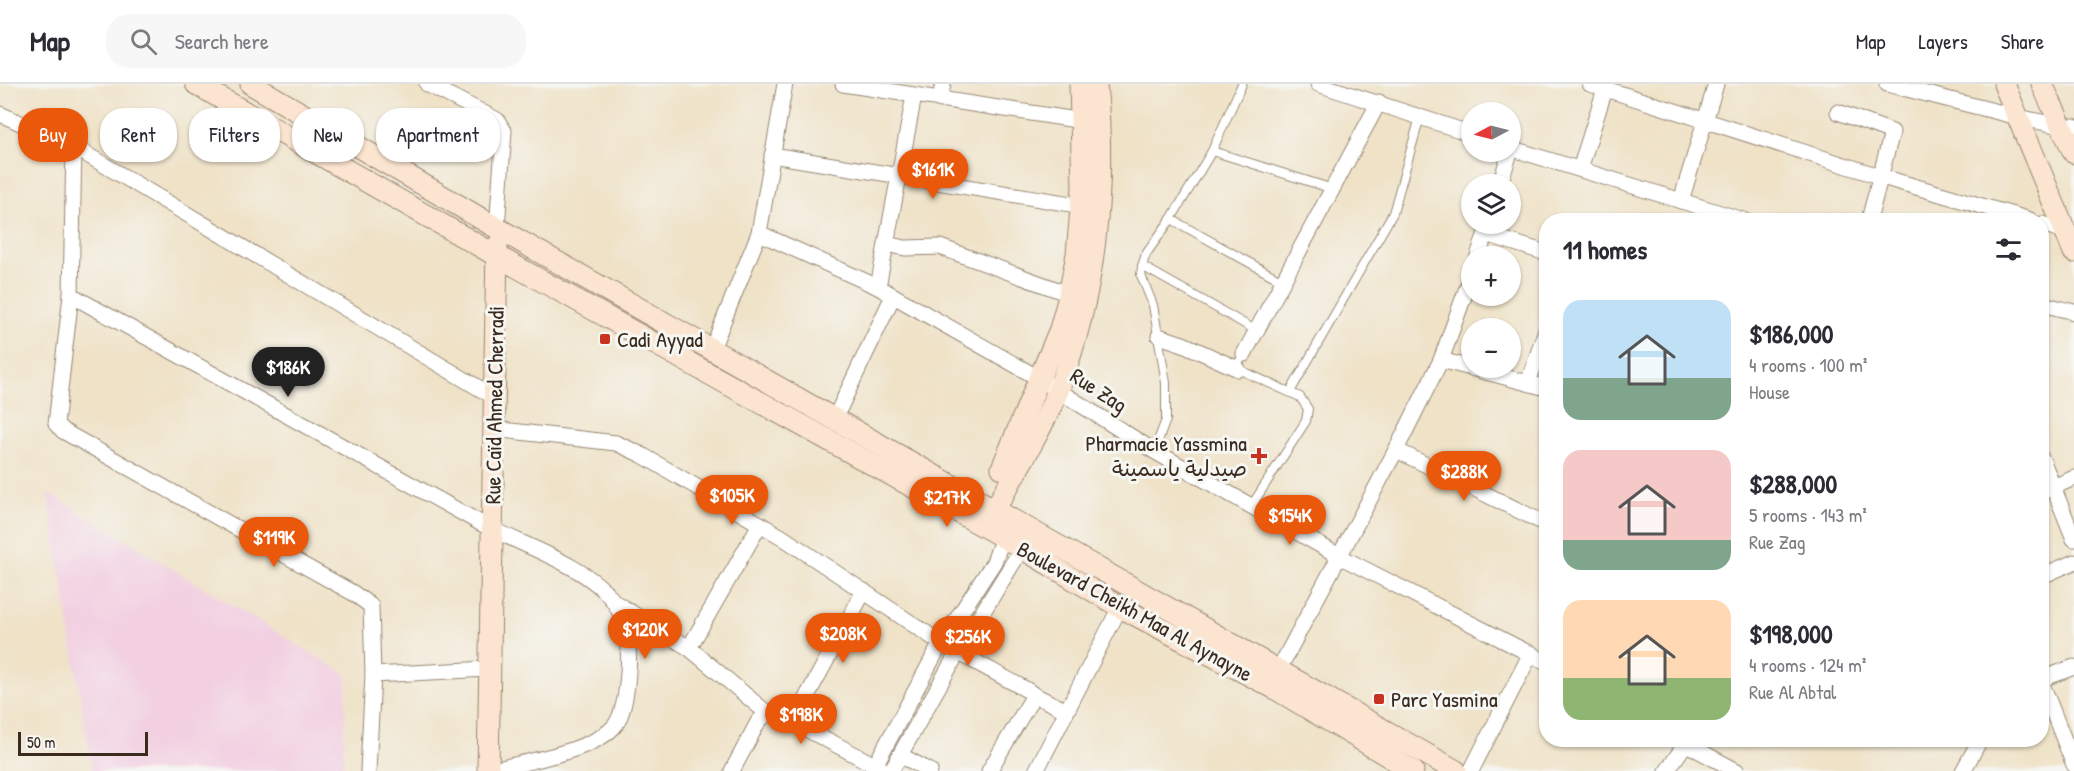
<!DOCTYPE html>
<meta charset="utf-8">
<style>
body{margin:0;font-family:"Patrick Hand","Playpen Sans Arabic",sans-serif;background:#f7f7f7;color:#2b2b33;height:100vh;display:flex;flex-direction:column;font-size:22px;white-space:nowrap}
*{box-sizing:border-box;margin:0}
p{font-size:20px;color:#7c7c81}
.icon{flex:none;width:33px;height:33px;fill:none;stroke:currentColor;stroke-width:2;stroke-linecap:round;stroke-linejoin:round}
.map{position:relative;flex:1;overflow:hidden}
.details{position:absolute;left:1539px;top:129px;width:510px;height:534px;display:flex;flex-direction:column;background:#fff;border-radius:24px;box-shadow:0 2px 4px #0004}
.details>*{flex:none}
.banner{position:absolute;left:18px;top:24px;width:570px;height:54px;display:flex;gap:12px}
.needle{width:39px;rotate:263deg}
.buttons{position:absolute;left:1461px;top:18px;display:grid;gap:12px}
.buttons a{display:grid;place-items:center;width:60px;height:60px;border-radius:50%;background:#fff;box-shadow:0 2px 4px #0004;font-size:30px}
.scale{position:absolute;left:18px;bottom:15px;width:130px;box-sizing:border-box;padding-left:6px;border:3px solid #3b2a1e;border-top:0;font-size:16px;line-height:21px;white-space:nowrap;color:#3b2a1e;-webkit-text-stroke:4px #f6f6f2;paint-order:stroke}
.price{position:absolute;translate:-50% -51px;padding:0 14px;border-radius:21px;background:#ea580c;color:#fff;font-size:20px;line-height:39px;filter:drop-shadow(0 2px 3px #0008)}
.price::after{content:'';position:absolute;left:50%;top:36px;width:18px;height:14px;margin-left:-9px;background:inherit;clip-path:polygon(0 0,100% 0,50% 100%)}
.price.on{background:#222;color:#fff}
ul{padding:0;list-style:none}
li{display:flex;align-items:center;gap:18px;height:150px;padding:0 24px}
li span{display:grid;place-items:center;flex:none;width:168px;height:120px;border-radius:18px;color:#555}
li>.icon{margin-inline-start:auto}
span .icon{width:72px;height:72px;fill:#fffc;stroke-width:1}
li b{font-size:26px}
h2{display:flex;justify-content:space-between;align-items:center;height:72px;padding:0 24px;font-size:26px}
.chip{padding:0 21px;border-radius:24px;background:#fff;box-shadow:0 2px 4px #0004;font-size:21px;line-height:54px}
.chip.on{background:#ea580c;color:#fff}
header{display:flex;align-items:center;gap:36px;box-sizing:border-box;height:84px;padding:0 30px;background:#fff;border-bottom:2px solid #e1e1e2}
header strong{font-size:28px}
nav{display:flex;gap:33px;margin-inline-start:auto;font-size:21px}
.search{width:420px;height:54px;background:#f7f7f7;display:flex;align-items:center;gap:15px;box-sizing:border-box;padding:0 21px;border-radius:24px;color:#7c7c81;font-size:22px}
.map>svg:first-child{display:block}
</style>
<header>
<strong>Map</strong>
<div class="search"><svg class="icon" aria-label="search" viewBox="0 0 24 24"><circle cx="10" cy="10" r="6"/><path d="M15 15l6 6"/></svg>Search here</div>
<nav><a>Map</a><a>Layers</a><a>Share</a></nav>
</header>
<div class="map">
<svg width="2074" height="687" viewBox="0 0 2074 687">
<rect width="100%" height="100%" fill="#f6f6f2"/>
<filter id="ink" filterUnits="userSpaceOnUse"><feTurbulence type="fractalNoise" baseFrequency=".0167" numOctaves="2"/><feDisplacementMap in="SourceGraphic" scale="12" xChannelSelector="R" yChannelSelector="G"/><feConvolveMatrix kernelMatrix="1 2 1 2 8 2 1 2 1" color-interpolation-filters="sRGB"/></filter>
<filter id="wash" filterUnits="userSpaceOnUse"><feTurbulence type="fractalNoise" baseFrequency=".008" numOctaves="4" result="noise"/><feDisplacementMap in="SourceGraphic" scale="24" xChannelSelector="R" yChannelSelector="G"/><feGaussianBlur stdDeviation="1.35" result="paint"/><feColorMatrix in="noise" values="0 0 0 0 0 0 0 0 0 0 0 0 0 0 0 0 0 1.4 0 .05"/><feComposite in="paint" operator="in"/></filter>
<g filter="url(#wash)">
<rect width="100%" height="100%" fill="#efe2c7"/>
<polygon fill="#f2cfe1" points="48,409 347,591 343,687 92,687"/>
</g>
<g filter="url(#ink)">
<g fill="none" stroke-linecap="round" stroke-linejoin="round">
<g stroke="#958672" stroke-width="10">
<g id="lane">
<polyline points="1212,67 1333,105"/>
<polyline points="1171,135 1284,198"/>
<polyline points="1142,182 1257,247"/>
<polyline points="1244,270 1239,278 1238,285 1300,313 1308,325 1306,337 1252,421"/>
<polyline points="1290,308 1393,129 1420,33"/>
<polyline points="1154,367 1166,336 1166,299 1153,221 1141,191 1142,182 1146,170 1171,135 1212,67 1242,0"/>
</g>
</g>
<g stroke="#958672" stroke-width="17">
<g id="street">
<polyline points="427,0 497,36 504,47 497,144"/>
<polyline points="785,0 759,149 878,203 1040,295 1154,367 1341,473 1546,578"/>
<polyline points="843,0 1083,37"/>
<polyline points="1318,0 1472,50"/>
<polyline points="1590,0 1882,93 2030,136"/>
<polyline points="1887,0 2018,33 2060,42 2074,42"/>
<polyline points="940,16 943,0"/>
<polyline points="1838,28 1892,48 1869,136"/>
<polyline points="0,30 74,63"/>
<polyline points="1510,64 1743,136"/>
<polyline points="772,71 1089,123"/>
<polyline points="1580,85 1605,5"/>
<polyline points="1500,100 1510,68"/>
<polyline points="1681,117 1716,0"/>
<polyline points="2042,140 2065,147"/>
<polyline points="1486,150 1546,169"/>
<polyline points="886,160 905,164 940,163 1069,210"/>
<polyline points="1478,172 1489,140"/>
<polyline points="878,203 914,12"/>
<path d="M71,211C208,287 345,364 482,440C521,461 589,482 614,518C627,537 630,565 628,588C627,604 625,626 616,640C597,667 522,678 490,687"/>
<polyline points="2042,220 2074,228"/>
<polyline points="1159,252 1183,260 1238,285"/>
<polyline points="712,265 759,149"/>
<polyline points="1244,270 1379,18"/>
<polyline points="1441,276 1546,304"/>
<polyline points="1528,299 1546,246"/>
<polyline points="835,334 893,212"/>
<polyline points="493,345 616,359 642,371 782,453 941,559 1027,606 1034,611 989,687"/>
<polyline points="1396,366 1546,440"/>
<polyline points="2042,375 2074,455"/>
<polyline points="2042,408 2074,394"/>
<polyline points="2042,492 2074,478"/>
<polyline points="614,518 689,564 767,629"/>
<polyline points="689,564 760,440"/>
<polyline points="1279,585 1396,366 1441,276 1472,190"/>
<polyline points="373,591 488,585"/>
<polyline points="2042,595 2074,583"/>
<polyline points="2042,600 2074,681"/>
<polyline points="1034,611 1067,627"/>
<polyline points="793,638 864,507"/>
<polyline points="1679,656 1737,687"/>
<polyline points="900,671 930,687"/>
<polyline points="368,687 373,591 371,522 353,509 63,347 56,340 71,211 74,63 494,313"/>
<polyline points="732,687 758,638 767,629 778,630 882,685"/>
<polyline points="872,687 941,559 994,478 1003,453"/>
<polyline points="891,687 958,568 1021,466"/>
<polyline points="1036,687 1120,523"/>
<polyline points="1471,687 1531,569"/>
<polyline points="1667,687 1686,659"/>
<polyline points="1963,687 1980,656"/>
</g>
</g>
<g stroke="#958672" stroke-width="23">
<g id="secondary">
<polyline points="196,0 497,172 1003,453 1120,523 1274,604 1413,687"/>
<polyline points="251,0 497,144 1456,687"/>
<polyline points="2004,0 2074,168"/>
<polyline points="2042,0 2074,69"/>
<polyline points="1002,384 1060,245 1068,216 1077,170 1083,103 1080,0"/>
<path d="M995,425C1015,389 1044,342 1059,304C1096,208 1106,102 1096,0"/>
<polyline points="488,687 497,162"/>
</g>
</g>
<use href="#lane" stroke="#fff" stroke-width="8"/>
<use href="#street" stroke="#fff" stroke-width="15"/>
<use href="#secondary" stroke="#fce5d0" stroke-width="21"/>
</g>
</g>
<g fill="#c8321e" stroke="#f6f6f2" stroke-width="2">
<rect x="599" y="249" width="12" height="12" rx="3"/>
<path d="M1256 363h6v6h6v6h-6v6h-6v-6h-6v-6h6z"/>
<rect x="1373" y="609" width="12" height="12" rx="3"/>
</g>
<g text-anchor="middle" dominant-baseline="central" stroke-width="6" stroke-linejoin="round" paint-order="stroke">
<g font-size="22" fill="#3b2a1e" stroke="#f6f6f2" text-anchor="start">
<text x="617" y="255">Cadi Ayyad</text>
<text x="1247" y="359" text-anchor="end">Pharmacie Yassmina<tspan x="1247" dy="25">صيدلية ياسمينة</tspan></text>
<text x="1391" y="615">Parc Yasmina</text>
</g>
<g font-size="22" fill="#3b2a1e" stroke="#f6f6f2">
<text transform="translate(1099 306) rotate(33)">Rue Zag</text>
<text transform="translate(494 321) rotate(-89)">Rue Caïd Ahmed Cherradi</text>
<text transform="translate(1135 527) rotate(29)">Boulevard Cheikh Maa Al Aynayne</text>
</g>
</g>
</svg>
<div class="buttons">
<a><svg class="needle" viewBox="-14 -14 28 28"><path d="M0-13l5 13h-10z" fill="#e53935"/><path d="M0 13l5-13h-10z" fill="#7c7c81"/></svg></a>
<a><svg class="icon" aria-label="layers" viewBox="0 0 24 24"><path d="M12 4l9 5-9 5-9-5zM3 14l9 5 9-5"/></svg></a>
<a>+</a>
<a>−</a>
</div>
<div class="scale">50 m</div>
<b class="price" style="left:933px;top:116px">$161K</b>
<b class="price on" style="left:288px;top:314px">$186K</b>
<b class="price" style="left:1464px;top:418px">$288K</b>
<b class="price" style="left:732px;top:442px">$105K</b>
<b class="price" style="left:947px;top:444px">$217K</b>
<b class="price" style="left:1290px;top:462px">$154K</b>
<b class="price" style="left:274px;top:484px">$119K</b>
<b class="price" style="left:645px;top:576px">$120K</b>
<b class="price" style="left:843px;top:580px">$208K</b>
<b class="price" style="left:968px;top:583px">$256K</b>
<b class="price" style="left:801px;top:661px">$198K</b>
<div class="banner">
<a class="chip on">Buy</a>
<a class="chip">Rent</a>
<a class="chip">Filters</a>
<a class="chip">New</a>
<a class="chip">Apartment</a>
</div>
<section class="details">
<h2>11 homes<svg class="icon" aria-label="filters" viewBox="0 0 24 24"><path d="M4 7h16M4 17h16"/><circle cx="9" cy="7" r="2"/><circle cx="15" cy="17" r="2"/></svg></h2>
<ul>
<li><span style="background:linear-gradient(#bfe0f5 65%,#7fa58c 0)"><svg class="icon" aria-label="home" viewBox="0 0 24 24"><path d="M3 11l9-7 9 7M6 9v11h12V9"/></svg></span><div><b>$186,000</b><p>4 rooms · 100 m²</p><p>House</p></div></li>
<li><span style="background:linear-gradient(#f6c9c9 75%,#7fa58c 0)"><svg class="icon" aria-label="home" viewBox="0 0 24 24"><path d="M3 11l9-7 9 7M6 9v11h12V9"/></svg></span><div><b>$288,000</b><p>5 rooms · 143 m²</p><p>Rue Zag</p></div></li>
<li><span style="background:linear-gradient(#ffd9b3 65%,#8fb573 0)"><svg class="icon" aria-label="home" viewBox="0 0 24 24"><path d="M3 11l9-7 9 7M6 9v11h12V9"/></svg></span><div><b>$198,000</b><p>4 rooms · 124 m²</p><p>Rue Al Abtal</p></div></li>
</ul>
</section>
</div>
